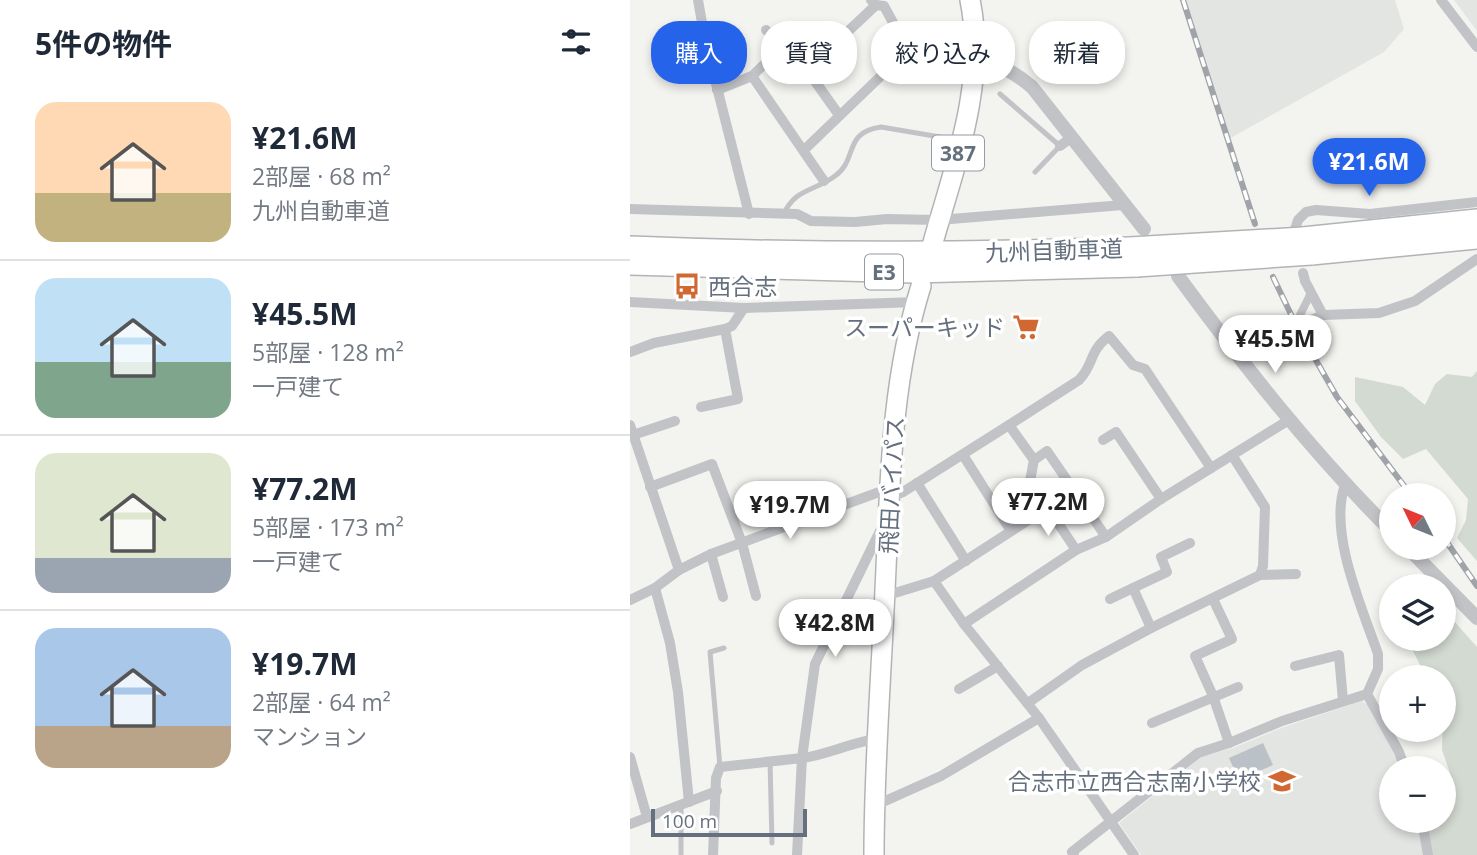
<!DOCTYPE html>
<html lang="ja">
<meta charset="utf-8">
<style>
body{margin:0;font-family:"Open Sans","Noto Sans JP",sans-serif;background:#f6f6f7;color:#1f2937;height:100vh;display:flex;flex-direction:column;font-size:26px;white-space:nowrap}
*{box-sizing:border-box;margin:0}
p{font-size:23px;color:#747a83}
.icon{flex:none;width:38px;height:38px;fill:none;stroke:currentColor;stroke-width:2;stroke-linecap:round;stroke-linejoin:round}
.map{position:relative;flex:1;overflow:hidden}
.drawer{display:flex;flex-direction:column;background:#fff;width:630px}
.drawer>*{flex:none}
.banner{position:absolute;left:21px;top:21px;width:665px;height:63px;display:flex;gap:14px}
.needle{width:46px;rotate:313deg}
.controls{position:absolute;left:749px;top:483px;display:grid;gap:14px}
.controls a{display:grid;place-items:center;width:77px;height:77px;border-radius:50%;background:#fff;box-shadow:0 4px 10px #0003;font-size:35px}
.scale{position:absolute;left:21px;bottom:18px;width:156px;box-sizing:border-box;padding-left:7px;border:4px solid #65707e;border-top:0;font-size:19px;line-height:24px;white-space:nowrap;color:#65707e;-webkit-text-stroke:5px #fff;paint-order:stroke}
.price{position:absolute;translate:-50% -60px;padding:0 16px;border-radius:24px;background:#fff;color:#222;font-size:23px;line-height:46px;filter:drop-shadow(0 2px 4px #0008)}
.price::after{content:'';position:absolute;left:50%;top:42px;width:21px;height:16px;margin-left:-10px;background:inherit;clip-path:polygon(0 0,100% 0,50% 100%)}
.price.on{background:#2563eb;color:#fff}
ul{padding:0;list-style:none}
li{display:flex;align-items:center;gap:21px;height:175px;padding:0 35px}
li+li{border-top:2px solid #e0e1e3}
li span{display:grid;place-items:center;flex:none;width:196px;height:140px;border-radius:21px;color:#555}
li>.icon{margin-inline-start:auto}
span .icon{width:84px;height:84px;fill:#fffc;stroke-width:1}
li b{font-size:30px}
h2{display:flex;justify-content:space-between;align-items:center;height:84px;padding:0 35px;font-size:30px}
.pill{padding:0 24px;border-radius:28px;background:#fff;box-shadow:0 4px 10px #0003;font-size:24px;line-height:63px}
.pill.on{background:#2563eb;color:#fff}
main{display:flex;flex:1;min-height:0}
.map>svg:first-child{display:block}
</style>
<main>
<section class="drawer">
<h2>5件の物件<svg class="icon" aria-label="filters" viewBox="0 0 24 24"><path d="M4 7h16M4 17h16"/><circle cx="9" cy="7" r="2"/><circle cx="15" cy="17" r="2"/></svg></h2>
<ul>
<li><span style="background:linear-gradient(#ffd9b3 65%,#c2b280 0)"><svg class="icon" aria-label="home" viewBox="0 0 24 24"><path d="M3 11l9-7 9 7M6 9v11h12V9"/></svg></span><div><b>¥21.6M</b><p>2部屋 · 68 m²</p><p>九州自動車道</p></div></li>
<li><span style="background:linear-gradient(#bfe0f5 60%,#7fa58c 0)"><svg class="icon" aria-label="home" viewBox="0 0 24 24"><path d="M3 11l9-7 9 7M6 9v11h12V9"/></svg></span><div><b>¥45.5M</b><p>5部屋 · 128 m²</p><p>一戸建て</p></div></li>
<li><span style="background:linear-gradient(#dfe7d0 75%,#9aa5b1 0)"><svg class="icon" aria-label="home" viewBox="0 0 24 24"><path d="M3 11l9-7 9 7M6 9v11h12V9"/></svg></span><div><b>¥77.2M</b><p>5部屋 · 173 m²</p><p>一戸建て</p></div></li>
<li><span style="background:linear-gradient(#a9c7e8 70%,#b9a48a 0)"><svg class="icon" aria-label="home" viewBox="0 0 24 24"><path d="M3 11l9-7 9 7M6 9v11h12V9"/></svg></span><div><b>¥19.7M</b><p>2部屋 · 64 m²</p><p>マンション</p></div></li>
</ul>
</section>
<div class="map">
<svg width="847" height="855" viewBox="0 0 847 855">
<rect width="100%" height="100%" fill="#f3f3f0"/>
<g fill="#e3e5e3">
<polygon points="554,0 765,0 774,29 754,52 597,140"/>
<polygon points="824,0 847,0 847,31"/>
<polygon points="732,701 740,706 771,768 761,768 761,821 789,821 794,855 511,855 489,823 571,757 603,748 654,727"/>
</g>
<g fill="#d3dad1">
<polygon points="847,371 847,561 827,538 836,520 838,499 796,449 773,459 751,437 725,401 725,377 773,387 795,405 805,384 817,374 842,377"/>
<polygon points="815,611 847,647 847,855 802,855 795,821 814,821 814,801 817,799 824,785 812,750 814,677 796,677 780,645 774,639 814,639"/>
</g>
<polygon fill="#bac2c7" points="633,743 643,765 609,780 599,758"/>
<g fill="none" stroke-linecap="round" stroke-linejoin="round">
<g stroke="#b1b4b7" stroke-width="22">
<g id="trunk">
<path d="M302,246C324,167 357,83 340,0"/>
<path d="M244,855C244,767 251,679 255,590C260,488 260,385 291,286"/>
</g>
</g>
<g stroke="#b1b4b7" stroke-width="24">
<g id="motorway">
<polyline points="673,238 847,220"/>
<path d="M0,247C167,254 333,254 500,248"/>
<polyline points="681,254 847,238"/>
<polyline points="0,264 284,272 507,266"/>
</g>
</g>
<polyline stroke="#b8babc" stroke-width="2" stroke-dasharray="3.5 3.5" stroke-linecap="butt" points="57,294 57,286"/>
<g stroke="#c1c3c7" stroke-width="5">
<polyline points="370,94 430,146 405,172"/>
<path d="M154,214C164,189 185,191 205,176C228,160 213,132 251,127L328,140"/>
<polyline points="140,760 142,843"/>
<polyline points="90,767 80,652 94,648"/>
<polyline points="51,854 51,805"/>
</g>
<polyline stroke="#c1c3c7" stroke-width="8" points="671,323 669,317 681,293"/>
<g stroke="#c1c3c7" stroke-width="10">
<polyline points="68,0 75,40 119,214"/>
<polyline points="811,0 847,47"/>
<polyline points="136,30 177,70"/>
<polyline points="122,76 194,181"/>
<polyline points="87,90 122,76 152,47"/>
<polyline points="209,115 177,70 246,5 241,0"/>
<polyline points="430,146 442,137"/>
<polyline points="174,150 278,50 254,6 246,5"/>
<polyline points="0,209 167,214 181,221 225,222 257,219 309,220 493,205"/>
<polyline points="665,229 668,220 676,212 686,210 740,214 847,202"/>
<polyline points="673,273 675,281 693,315"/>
<polyline points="0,302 114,308 286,302"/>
<polyline points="0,352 24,343 95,329 102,326 114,308"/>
<polyline points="604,352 693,315 749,313 785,301 847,259"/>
<polyline points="71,407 108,399 95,329"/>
<polyline points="0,425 49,570"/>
<path d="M379,425L449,380C465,363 458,352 479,336L503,365L515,369L581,468"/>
<polyline points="3,435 45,421"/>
<polyline points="473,440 486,432 531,499"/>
<polyline points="333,455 381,531"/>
<polyline points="404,460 417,451 476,537"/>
<polyline points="287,483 336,561"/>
<polyline points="20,487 82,464 112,543 126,596"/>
<polyline points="260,497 273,492 379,425 404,460 400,481 446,550 476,537 531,499 659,420"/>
<polyline points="81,554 93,597"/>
<polyline points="630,575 666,574"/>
<polyline points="304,581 417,508"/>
<polyline points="25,588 40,643 48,692 59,802"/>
<polyline points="255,596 304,581 334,624 409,718 504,855"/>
<polyline points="480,599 503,588"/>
<polyline points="583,599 602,639 565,656 583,696 599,743"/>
<polyline points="0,600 25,588 49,570 81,554 260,488"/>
<polyline points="334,624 446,550"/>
<polyline points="521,628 503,588 537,572 531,557 560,543"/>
<polyline points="665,666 709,655 713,701"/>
<polyline points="329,689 368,666"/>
<polyline points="737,694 769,752 775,768"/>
<polyline points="398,703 452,665 521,628 630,575 633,566 635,507 602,455"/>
<polyline points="522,723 608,687"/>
<path d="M247,739C221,742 198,755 172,758L185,664L250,531L257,525"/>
<polyline points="0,757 17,817"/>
<polyline points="244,806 311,776 409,718"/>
<polyline points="792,821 798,855"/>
<polyline points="0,824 87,791"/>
<polyline points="83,855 86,778 90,767 172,758 167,855"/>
<path d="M444,855L442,852L568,753L599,743L652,721L737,694L748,669V654C732,608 698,532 715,485"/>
</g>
<g stroke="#c1c3c7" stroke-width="14">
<path d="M346,59C369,64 384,72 402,87L514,229"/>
<path d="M548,276C614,366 682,452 761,531"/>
<polyline points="778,548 847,618"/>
</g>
<use href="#trunk" stroke="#fff" stroke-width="19"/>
<use href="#motorway" stroke="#fff" stroke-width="21"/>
<g stroke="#a0a4a9" stroke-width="6">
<g id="rail">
<polyline points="553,0 625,224"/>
<polyline points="643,277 668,329 707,397 781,495"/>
<polyline points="814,538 847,586"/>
</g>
</g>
<use href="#rail" stroke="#fff" stroke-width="3.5" stroke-dasharray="10" stroke-linecap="butt"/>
<g stroke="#b1b4b7" stroke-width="24" stroke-linecap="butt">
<g id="motorway-bridge">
<polyline points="500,248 673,238"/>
<polyline points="507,266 681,254"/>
</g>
</g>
<use href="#motorway-bridge" stroke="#fff" stroke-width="21"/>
</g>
<defs>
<g id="bus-bare" transform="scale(2.1)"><path d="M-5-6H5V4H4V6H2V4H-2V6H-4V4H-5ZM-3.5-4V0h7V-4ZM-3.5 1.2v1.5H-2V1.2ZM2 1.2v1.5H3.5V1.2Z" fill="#d26831" stroke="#fff" stroke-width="2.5" paint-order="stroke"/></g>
<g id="supermarket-bare" transform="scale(2.1)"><path d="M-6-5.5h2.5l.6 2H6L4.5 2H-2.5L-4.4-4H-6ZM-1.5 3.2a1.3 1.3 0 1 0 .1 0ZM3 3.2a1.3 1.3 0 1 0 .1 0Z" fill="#d26831" stroke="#fff" stroke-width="2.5" paint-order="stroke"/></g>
<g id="school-bare" transform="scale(2.1)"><path d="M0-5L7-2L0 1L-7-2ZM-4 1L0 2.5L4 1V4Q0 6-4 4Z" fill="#d26831" stroke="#fff" stroke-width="2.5" paint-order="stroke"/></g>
</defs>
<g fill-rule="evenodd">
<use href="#bus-bare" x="57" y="286"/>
<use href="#supermarket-bare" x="396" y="327"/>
<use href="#school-bare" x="652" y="781"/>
</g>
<g text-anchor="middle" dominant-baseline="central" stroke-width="7" stroke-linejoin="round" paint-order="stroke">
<g fill="#fff" stroke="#939ba5" stroke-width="2">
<rect x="302" y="135.5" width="52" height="35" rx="5"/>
<rect x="235" y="254.5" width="38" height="35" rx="5"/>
</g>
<g font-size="21" font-weight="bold" fill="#65707e">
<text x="328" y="153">387</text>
<text x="254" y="272">E3</text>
</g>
<g font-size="23" fill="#65707e" stroke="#fff">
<text transform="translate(424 250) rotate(-2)">九州自動車道</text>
<text transform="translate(261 485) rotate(-87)">飛田バイパス</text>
</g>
<g font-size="23" fill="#65707e" stroke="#fff" text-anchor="end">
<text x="78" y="286" text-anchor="start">西合志</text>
<text x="375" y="327">スーパーキッド</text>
<text x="631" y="781">合志市立西合志南小学校</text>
</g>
</g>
</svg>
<div class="controls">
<a><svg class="needle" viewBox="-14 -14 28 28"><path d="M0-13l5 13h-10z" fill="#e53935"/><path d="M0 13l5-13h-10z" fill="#747a83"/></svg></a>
<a><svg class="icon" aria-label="layers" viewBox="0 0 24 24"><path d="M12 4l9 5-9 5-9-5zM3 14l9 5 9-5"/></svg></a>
<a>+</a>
<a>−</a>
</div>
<div class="scale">100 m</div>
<b class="price on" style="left:739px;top:198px">¥21.6M</b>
<b class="price" style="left:645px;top:375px">¥45.5M</b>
<b class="price" style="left:418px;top:538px">¥77.2M</b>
<b class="price" style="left:160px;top:541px">¥19.7M</b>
<b class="price" style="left:205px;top:659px">¥42.8M</b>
<div class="banner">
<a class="pill on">購入</a>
<a class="pill">賃貸</a>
<a class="pill">絞り込み</a>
<a class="pill">新着</a>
</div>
</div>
</main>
